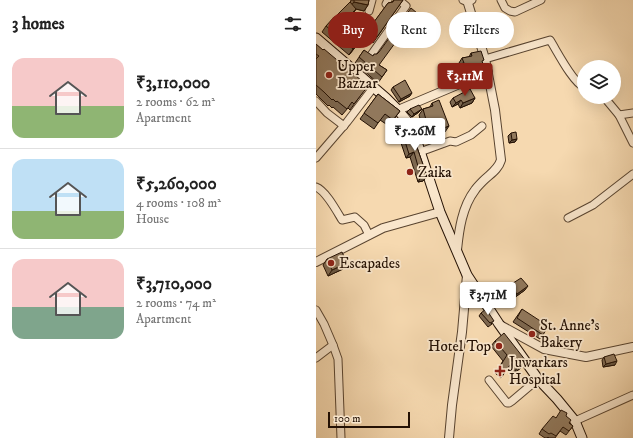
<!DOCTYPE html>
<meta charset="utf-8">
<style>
body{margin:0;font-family:"IM FELL DW Pica",serif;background:#f2f2f2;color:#222;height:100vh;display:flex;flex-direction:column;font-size:15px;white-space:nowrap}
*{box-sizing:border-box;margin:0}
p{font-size:13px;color:#767676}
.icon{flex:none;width:22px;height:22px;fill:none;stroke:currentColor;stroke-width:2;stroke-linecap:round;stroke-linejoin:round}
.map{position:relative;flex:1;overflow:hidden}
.panel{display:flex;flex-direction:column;background:#fff;width:316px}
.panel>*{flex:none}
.banner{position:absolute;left:12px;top:12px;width:245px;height:36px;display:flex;gap:8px}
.buttons{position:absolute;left:261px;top:60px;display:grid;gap:8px}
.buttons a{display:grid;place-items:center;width:44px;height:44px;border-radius:50%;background:#fff;box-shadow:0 4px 16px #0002;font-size:20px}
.scale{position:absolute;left:12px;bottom:10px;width:82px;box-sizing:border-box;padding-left:4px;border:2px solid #241104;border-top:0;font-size:11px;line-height:14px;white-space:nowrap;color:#241104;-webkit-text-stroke:3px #f9e6cc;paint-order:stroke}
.price{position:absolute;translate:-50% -34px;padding:0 9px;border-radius:4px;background:#fff;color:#222;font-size:13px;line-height:26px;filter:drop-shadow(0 1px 2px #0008)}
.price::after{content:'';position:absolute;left:50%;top:24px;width:12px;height:9px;margin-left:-6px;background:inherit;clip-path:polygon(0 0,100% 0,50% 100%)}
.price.active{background:#8f2418;color:#fff}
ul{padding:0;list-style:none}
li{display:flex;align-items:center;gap:12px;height:100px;padding:0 12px}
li+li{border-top:1px solid #e0e0e0}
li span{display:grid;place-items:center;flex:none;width:112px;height:80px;border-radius:12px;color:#555}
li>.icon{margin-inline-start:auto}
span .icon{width:48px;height:48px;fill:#fffc;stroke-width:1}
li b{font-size:17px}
h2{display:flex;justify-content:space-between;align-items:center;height:48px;padding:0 12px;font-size:17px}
.chip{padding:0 14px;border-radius:18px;background:#fff;box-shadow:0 4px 16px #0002;font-size:14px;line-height:36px}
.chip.active{background:#8f2418;color:#fff}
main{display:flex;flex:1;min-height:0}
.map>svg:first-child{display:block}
</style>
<main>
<section class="panel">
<h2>3 homes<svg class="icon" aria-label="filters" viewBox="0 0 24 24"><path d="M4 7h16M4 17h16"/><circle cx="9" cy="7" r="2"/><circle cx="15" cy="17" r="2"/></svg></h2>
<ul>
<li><span style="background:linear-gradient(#f6c9c9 60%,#8fb573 0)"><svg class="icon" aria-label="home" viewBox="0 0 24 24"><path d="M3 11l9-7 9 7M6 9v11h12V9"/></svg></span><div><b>₹3,110,000</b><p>2 rooms · 62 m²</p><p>Apartment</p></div></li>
<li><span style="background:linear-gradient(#bfe0f5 65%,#8fb573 0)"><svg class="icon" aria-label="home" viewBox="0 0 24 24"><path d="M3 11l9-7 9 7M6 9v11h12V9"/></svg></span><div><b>₹5,260,000</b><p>4 rooms · 108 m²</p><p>House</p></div></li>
<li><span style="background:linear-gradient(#f6c9c9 60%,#7fa58c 0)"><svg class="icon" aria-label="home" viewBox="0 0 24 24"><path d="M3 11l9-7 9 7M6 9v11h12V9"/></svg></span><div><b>₹3,710,000</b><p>2 rooms · 74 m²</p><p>Apartment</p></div></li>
</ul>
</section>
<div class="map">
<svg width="317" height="438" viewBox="0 0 317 438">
<rect width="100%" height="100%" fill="#f6d9b0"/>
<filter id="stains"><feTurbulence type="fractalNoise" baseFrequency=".005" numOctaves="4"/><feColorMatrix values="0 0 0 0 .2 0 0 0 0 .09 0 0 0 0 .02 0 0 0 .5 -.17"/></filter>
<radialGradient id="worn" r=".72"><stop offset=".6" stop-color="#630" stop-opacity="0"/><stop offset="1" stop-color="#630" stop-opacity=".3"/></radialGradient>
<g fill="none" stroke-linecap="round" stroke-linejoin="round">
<g stroke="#58432f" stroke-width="9">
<g id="minor">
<polyline points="147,0 152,2 156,0"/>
<polyline points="185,0 189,8 194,11 199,12 225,0"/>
<polyline points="70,4 72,0"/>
<polyline points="53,11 56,0"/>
<polyline points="55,55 90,6 83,0"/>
<path d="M169,59L234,40C241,51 257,83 268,87"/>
<polyline points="288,97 303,115 317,113"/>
<polyline points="0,101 11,113 28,126"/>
<polyline points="303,115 317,143"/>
<polyline points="104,152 134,141 140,142 155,135 166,126"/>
<polyline points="0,158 31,122 57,88"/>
<path d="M0,187C10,191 20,210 26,220L39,217L48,225L53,235"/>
<polyline points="252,218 277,205 317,174"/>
<polyline points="0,310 8,324 17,345 22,359 25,438"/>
<polyline points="0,358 17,345"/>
<polyline points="173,380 191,403 193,403 196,401 222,379"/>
<polyline points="259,421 317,395"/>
</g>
</g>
<g stroke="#58432f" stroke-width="10">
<g id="tertiary">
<polyline points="82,110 172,72"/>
<path d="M141,250C143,230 146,207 159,190C161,187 164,184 167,181C174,174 182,170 185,160L179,110L169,59L151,0"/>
<polyline points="0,262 67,228 124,212"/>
<polyline points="184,325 228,349 270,357 317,347"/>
<polyline points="133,438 136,405 146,332 151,275"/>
</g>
</g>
<g stroke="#241104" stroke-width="11">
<polyline id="secondary" points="0,38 70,98 82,110 92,122 100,139 124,212 151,275 183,324 222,379 241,399 259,421 266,438"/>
</g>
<use href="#minor" stroke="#f9e6cc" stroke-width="7"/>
<use href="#tertiary" stroke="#f9e6cc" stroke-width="8"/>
<use href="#secondary" stroke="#f9e6cc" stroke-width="9"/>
</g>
<g fill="#7d6850" stroke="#241104">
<polygon points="35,0 53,0 52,5 48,11 40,9 37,14 27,24 41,45 33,55 6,32 10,26 34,3"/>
<polygon points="78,0 87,0 57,43 48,36 72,3 76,2"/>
<polygon points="0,44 47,92 34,110 32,108 26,115 17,107 16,108 13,105 12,106 0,94"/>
<polygon points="48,50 63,65 71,70 62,83 39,63"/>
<polygon points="155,53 166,62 167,64 164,69 150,75 141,77 135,70 138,65 143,64 143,63 146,58 153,57"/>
<polygon points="77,87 94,96 83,102 75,90"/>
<polygon points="62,94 84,111 73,126 64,120 58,129 44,119"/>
<polygon points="137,98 159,98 156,103 144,108 142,104 136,107 134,102"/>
<polygon points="116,103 129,132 121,135 119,137 110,140 103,115 107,109 114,107"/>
<polygon points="94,109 106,109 103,112 96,117 91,112"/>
<polygon points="96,133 111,176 107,181 102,182 94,157 90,158 84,140 87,135"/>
<polygon points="195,133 201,139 199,142 193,143 192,136"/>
<polygon points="11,259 27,269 12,276 7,265"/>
<polygon points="194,285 209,290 198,298 191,290"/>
<polygon points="206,309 227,335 224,339 197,322"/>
<polygon points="165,313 176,324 172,327 163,316"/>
<polygon points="179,341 210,361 206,367 197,374 192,368 185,378 179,373 187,361 175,346"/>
<polygon points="288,357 299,365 287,367 286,360"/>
<polygon points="250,416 253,423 257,426 250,435 244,431 239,438 233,438 232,437 231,438 229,438 223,434 226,429 239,418"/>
</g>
<g fill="#665541" stroke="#241104">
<polygon points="38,2 52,5 48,11 40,9 37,14 22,29 33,8"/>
<polygon points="45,39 41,45 33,55 37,49"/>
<polygon points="167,64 164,69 150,75 141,77 144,73"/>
<polygon points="96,93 94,96 83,102 85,99"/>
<polygon points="159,98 156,103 144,108 147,103"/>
<polygon points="145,100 142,104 136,107 140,103"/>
<polygon points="106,109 103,112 96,117 98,114"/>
<polygon points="133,126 129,132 121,135 119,137 110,140 114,134 122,130"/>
<polygon points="201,139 199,142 193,143 196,140"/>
<polygon points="98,152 94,157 90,158 93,154"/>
<polygon points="111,176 107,181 102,182 105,177"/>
<polygon points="31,263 27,269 12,276 16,270"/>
<polygon points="212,286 209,290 198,298 201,294"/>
<polygon points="210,361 206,367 197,374 201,368"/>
<polygon points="301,361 299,365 287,367 290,364"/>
</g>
<g fill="#91795d" stroke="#241104">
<polygon points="38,0 53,0 52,5 38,2"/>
<polygon points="78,0 87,0 61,37 52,30 72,3 77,2"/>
<polygon points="34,2 40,9 26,23 45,39 37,49 10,26 18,17 19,17"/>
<polygon points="95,8 101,13 63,65 71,70 66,77 43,57 48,50 57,56 58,54 61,54 63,52"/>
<polygon points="0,44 7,50 8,49 52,86 38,104 36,102 31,109 21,101 20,102 17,99 16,100 8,92 0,85 0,59 3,56 0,54"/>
<polygon points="165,51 168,60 166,61 167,64 153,70 144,73 138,65 148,63 146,58 156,56 155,53"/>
<polygon points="89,80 96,93 85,99 77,87"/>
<polygon points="154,89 159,98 147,103 145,100 140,103 137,98"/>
<polygon points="62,94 84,111 77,120 69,114 62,123 48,113"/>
<polygon points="123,100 133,126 122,130 123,131 114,134 107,109 117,106 116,103"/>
<polygon points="103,105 106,109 98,114 94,109"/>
<polygon points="200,132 201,139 196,140 195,133"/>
<polygon points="96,133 111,176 105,177 98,152 93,154 87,135"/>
<polygon points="26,252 31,263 16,270 11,259"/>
<polygon points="205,278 212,286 201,294 194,285"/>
<polygon points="170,309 178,321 174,323 165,313"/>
<polygon points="206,309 232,326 227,335 201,318"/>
<polygon points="188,333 210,361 201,368 196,362 189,372 183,368 191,355 179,341"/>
<polygon points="298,354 301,361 290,364 288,357"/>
<polygon points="245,410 251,413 250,416 255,420 253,423 257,426 253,431 247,427 240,436 235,433 233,434 226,429 237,416 240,418"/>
</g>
<g fill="#8f2418" stroke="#f9e6cc" stroke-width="1.5">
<circle cx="13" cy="75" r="4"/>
<circle cx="94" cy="172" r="4"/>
<circle cx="15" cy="263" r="4"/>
<circle cx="216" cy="334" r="4"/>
<circle cx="183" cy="346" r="4"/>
<path d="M182 365h4v4h4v4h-4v4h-4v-4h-4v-4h4z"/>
</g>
<g text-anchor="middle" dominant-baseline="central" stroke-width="3.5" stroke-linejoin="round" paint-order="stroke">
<g font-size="15" fill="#241104" stroke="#f9e6cc" text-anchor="start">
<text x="21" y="66">Upper<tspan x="21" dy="17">Bazzar</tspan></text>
<text x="102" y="172">Zaika</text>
<text x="23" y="263">Escapades</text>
<text x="224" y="325">St. Anne's<tspan x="224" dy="17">Bakery</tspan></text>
<text x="175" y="346" text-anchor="end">Hotel Top</text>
<text x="193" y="362">Juwarkars<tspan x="193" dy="17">Hospital</tspan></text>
</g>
</g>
<rect width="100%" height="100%" filter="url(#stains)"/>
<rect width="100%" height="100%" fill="url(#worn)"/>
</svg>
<div class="buttons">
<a><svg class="icon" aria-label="layers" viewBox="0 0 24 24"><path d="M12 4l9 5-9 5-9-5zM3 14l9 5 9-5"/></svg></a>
</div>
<div class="scale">100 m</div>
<b class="price active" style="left:149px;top:97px">₹3.11M</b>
<b class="price" style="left:99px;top:152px">₹5.26M</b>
<b class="price" style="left:172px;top:316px">₹3.71M</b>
<div class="banner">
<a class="chip active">Buy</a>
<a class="chip">Rent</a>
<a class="chip">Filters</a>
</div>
</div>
</main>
